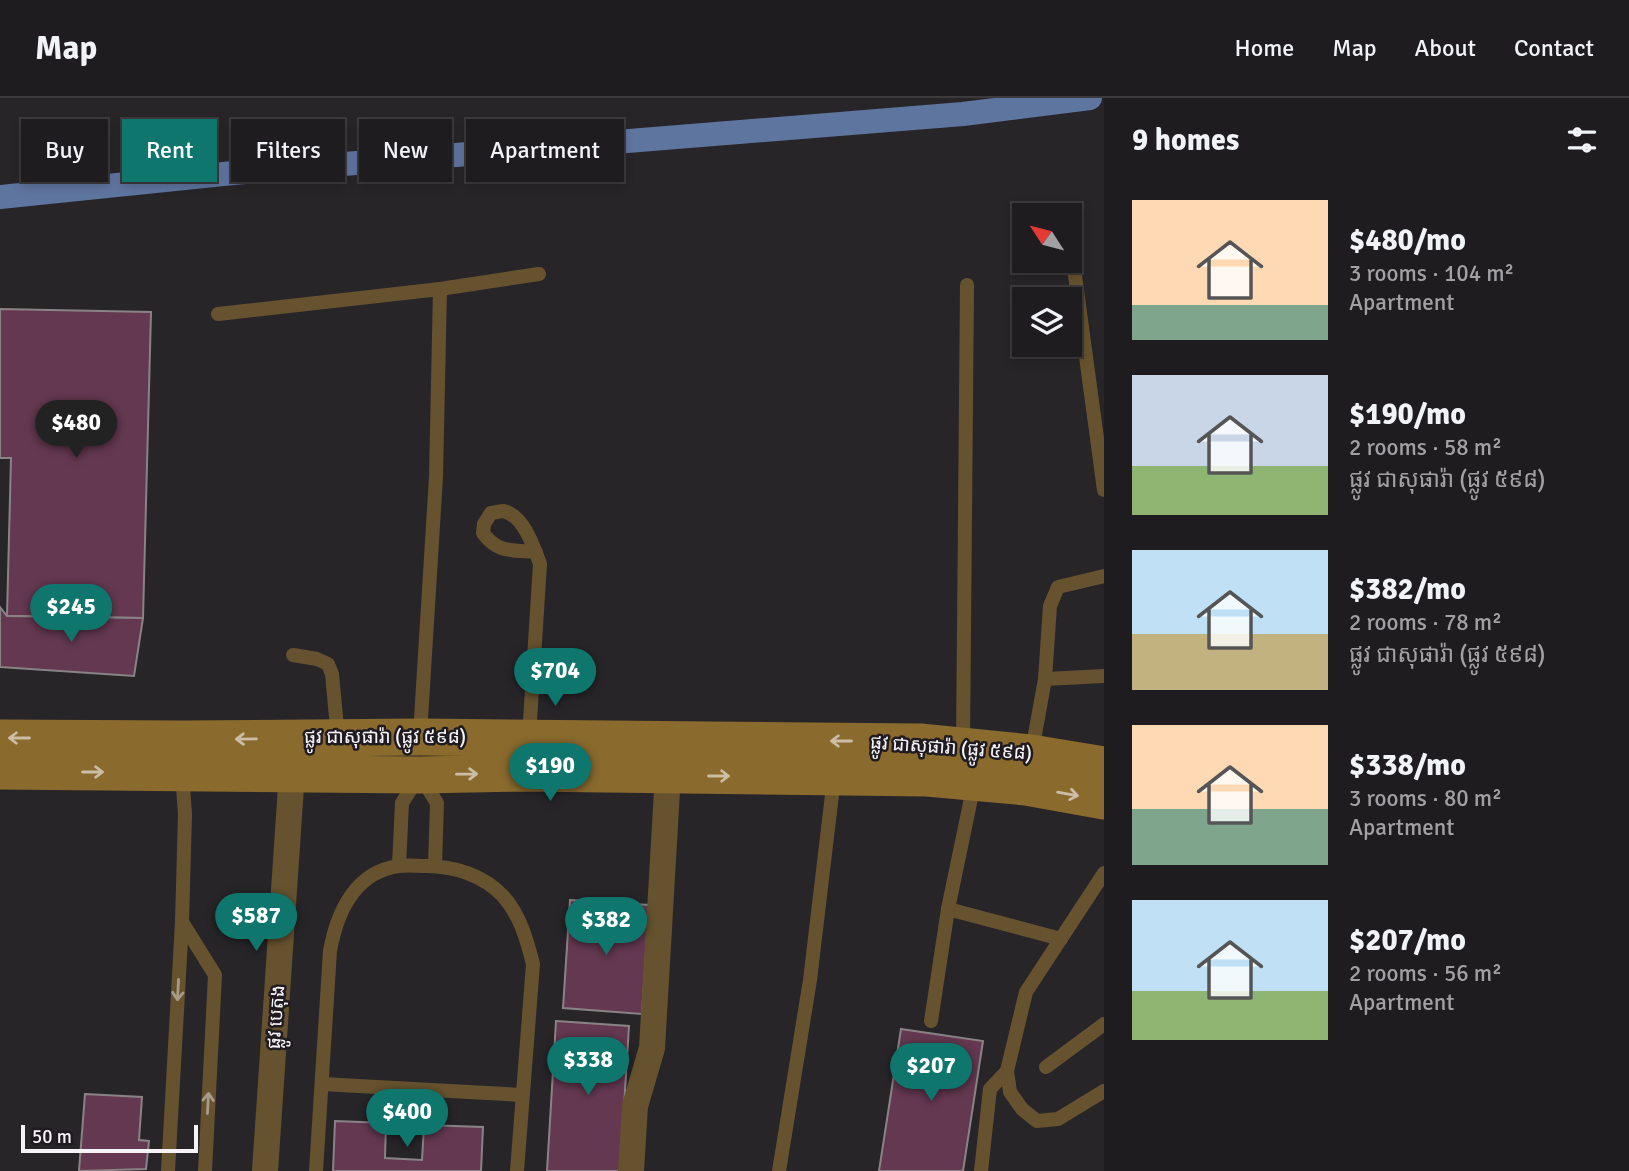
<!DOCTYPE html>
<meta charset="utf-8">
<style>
body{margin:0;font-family:Signika,"Noto Sans Khmer",sans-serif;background:#2b292c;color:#f1f3f6;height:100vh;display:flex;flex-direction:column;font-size:26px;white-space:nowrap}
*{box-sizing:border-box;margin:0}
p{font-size:23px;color:#a1a1a4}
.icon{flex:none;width:38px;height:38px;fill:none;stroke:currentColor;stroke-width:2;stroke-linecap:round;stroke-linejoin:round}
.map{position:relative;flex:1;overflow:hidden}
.panel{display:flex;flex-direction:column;background:#1e1c1f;width:525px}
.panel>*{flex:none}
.banner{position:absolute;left:21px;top:21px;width:665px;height:63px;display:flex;gap:14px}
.needle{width:46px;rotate:306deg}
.buttons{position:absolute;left:1012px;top:105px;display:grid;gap:14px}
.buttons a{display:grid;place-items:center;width:70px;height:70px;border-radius:0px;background:#1e1c1f;box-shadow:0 4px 10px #0003,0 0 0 2px #3c3a3d;font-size:35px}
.scale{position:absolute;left:21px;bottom:18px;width:177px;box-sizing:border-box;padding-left:7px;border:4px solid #f6f4f7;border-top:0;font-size:19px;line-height:24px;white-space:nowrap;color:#f6f4f7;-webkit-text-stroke:5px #1f1b20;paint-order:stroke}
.price{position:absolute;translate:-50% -60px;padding:0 16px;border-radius:24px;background:#0f766e;color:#fff;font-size:23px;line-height:46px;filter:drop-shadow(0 2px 4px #0008)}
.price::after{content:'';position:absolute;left:50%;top:42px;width:21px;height:16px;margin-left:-10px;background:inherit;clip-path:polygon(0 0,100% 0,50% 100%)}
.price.selected{background:#222;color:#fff}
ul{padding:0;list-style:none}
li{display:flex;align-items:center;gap:21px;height:175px;padding:0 28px}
li span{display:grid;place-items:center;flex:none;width:196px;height:140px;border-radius:0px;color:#555}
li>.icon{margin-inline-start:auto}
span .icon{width:84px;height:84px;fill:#fffc;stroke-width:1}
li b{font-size:30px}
h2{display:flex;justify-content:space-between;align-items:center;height:84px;padding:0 28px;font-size:30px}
.pill{padding:0 24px;border-radius:0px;background:#1e1c1f;box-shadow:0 4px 10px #0003,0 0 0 2px #3c3a3d;font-size:24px;line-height:63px}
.pill.selected{background:#0f766e;color:#fff}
header{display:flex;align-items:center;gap:42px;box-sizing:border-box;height:98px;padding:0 35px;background:#1e1c1f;border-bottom:2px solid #3c3a3d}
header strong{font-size:33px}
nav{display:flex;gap:38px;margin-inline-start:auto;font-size:24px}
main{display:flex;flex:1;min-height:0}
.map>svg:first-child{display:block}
</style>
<header>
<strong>Map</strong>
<nav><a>Home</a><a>Map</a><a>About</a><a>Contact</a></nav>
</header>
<main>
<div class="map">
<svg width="1104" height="1073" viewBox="0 0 1104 1073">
<rect width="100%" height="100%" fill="#282529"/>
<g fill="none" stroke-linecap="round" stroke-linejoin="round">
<polyline stroke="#5e759f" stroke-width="24" points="0,99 233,75 963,16 1090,0"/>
</g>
<g fill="#643850" stroke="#8a8386" stroke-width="2">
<polygon points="0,211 151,214 143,520 7,518 11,360 0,360"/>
<polygon points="0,509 7,518 143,520 134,578 0,569"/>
<polygon points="570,802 649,807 642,916 563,910"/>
<polygon points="556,923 629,928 620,1073 547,1073"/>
<polygon points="901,931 983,943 963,1073 879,1073"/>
<polygon points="85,996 142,999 139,1042 149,1043 146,1071 79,1073"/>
<polygon points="335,1023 386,1025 385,1060 422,1062 424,1027 483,1029 481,1073 333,1073"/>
</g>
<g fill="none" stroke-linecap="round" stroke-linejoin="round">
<g stroke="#66522e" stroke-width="14">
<polyline points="1071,148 1104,392"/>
<polyline points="218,216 440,191 539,176"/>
<polyline points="293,557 317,561 328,566 332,576 338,640"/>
<polyline points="1045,581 1050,508 1058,489 1104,478"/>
<polyline points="420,637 436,379 440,191"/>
<path d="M529,639L540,466C534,450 524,417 503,413C502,413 492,415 491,415L484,426L483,435C497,455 513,452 536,454"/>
<polyline points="963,647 967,187"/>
<polyline points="1032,653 1045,581 1104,578"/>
<polyline points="422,681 437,705 435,768"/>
<polyline points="399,768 402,705 417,681"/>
<polyline points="1104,775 1026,894 1007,973 1010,994 1022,1011 1037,1023 1058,1021 1104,993"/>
<polyline points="948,811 1061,841"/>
<polyline points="182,824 215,877 205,1073"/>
<polyline points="931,923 948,811 974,686"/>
<polyline points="1046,969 1104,926"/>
<polyline points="322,986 522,997"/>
<polyline points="168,1073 182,824 185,716 182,676"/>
<path d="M316,1073L330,853C337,814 355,774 399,768C408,767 417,768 426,768C454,768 483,777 503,798C520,817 527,842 533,866L517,1073"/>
<polyline points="779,1073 810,882 834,680"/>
<polyline points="981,1073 990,991 1007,973"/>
</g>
<g stroke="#66522e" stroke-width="26">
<polyline points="265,1073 293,659"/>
<polyline points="631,1073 635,1008 652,950 669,659"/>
</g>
<g stroke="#8a6a2d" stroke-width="37">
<polyline points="0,640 183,641 420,639 920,644 1031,655 1104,667"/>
<polyline points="0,673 420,677 525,675 927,680 1026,689 1104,703"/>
</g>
</g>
<defs><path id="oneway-shaft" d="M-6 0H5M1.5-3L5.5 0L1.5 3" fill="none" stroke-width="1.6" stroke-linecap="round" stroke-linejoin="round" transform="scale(1.75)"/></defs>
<g stroke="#cbbda6">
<use href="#oneway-shaft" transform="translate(19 640) rotate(-180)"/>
<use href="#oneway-shaft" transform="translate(246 641) rotate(179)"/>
<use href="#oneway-shaft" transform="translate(841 643) rotate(-180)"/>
<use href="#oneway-shaft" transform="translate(93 674)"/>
<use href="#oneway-shaft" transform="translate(467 676) rotate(-1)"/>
<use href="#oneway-shaft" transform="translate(719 678)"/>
<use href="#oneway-shaft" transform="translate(1068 696) rotate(10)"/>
</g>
<g stroke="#a79b88">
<use href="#oneway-shaft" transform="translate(178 892) rotate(93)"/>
<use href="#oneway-shaft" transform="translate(208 1005) rotate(-87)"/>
</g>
<g text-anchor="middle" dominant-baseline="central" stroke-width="5" stroke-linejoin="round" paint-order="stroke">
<g font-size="19" fill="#f6f4f7" stroke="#1f1b20">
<text x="385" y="639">ផ្លូវ ជាសុផារ៉ា (ផ្លូវ ៥៩៨)</text>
<text transform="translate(951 650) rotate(4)">ផ្លូវ ជាសុផារ៉ា (ផ្លូវ ៥៩៨)</text>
<text transform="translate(276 919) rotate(-86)">ផ្លូវ បេតុង</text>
</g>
</g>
</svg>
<div class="buttons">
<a><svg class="needle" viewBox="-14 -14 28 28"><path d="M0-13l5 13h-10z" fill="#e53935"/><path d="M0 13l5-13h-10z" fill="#a1a1a4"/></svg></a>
<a><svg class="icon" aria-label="layers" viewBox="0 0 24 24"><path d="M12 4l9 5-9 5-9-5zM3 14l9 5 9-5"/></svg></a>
</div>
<div class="scale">50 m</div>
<b class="price selected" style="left:76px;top:362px">$480</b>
<b class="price" style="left:71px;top:546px">$245</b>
<b class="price" style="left:555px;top:610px">$704</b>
<b class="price" style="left:550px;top:705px">$190</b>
<b class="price" style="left:256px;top:855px">$587</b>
<b class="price" style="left:606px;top:859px">$382</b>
<b class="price" style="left:588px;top:999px">$338</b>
<b class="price" style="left:931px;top:1005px">$207</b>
<b class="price" style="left:407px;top:1051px">$400</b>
<div class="banner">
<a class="pill">Buy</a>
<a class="pill selected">Rent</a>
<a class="pill">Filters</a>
<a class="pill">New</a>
<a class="pill">Apartment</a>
</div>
</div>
<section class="panel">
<h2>9 homes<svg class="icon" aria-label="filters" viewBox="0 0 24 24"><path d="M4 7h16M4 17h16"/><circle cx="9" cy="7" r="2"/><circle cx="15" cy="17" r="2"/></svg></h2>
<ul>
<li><span style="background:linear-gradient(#ffd9b3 75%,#7fa58c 0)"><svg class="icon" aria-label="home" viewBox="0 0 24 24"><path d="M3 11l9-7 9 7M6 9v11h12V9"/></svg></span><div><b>$480/mo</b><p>3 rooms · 104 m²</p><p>Apartment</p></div></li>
<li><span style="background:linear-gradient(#c9d6e8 65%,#8fb573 0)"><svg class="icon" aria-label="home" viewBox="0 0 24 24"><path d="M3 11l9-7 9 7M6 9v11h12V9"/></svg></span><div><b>$190/mo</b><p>2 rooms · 58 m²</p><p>ផ្លូវ ជាសុផារ៉ា (ផ្លូវ ៥៩៨)</p></div></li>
<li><span style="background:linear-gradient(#bfe0f5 60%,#c2b280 0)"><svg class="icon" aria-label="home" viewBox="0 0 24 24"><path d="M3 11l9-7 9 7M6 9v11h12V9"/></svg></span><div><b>$382/mo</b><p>2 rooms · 78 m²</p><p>ផ្លូវ ជាសុផារ៉ា (ផ្លូវ ៥៩៨)</p></div></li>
<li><span style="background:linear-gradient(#ffd9b3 60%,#7fa58c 0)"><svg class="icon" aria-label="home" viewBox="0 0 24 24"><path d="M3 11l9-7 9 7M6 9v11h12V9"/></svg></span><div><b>$338/mo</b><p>3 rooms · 80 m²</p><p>Apartment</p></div></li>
<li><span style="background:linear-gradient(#bfe0f5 65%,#8fb573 0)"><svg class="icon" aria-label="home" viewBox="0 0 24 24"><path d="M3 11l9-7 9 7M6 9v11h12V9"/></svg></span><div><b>$207/mo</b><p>2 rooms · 56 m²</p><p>Apartment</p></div></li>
</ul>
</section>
</main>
